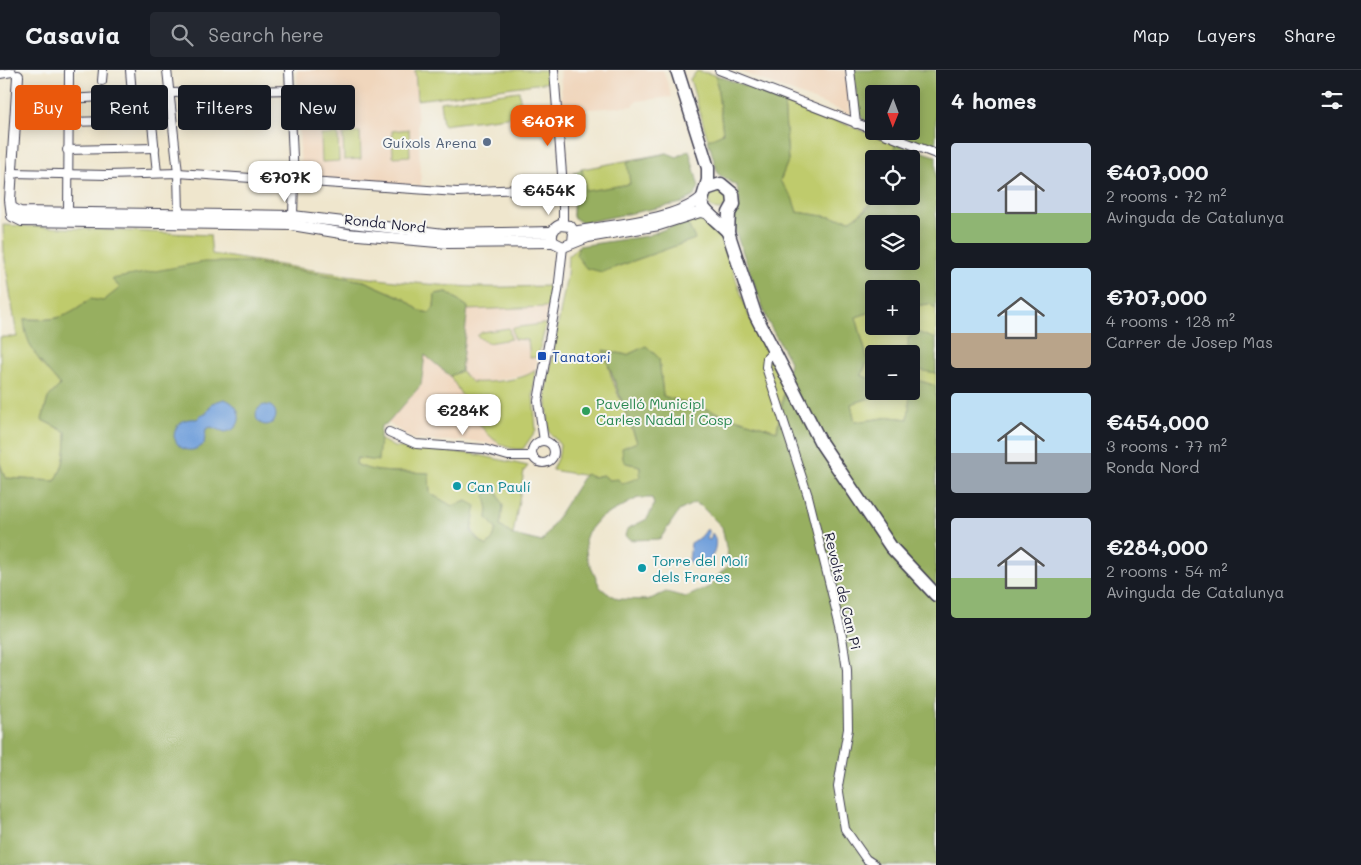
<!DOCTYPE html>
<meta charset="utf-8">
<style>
body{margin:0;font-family:Mali,sans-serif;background:#242831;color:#f1f3f6;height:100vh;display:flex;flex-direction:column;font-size:19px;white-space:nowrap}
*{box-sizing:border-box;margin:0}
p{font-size:16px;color:#9ea1a6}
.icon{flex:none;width:28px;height:28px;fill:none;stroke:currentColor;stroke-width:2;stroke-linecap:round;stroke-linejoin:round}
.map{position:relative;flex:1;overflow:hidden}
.side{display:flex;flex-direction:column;background:#171b24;width:425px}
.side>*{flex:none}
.guide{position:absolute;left:15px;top:15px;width:475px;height:45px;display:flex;gap:10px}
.needle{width:32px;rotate:181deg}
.tools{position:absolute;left:865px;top:15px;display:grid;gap:10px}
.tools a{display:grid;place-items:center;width:55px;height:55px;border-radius:5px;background:#171b24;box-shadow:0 2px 12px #0003;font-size:25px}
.price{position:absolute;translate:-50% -42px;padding:0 11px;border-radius:10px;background:#fff;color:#222;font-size:16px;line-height:32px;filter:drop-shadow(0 1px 2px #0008)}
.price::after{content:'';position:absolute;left:50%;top:30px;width:15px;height:11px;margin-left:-8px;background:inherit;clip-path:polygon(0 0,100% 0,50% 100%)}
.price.active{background:#ea580c;color:#fff}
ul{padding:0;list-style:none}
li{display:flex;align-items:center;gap:15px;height:125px;padding:0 15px}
li span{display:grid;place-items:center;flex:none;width:140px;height:100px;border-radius:5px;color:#555}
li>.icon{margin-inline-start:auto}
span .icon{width:60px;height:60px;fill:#fffc;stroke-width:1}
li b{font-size:21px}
h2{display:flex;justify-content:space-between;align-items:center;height:60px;padding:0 15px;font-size:21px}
.tag{padding:0 18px;border-radius:5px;background:#171b24;box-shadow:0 2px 12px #0003;font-size:18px;line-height:45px}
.tag.active{background:#ea580c;color:#fff}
header{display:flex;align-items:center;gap:30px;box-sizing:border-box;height:70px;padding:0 25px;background:#171b24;border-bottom:1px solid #363941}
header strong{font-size:24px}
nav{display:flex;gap:28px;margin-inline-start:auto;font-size:18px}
.search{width:350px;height:45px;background:#242831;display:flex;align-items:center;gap:12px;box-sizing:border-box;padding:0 18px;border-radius:5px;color:#9ea1a6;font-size:19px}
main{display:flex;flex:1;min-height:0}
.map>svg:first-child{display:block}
</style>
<header>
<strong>Casavia</strong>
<div class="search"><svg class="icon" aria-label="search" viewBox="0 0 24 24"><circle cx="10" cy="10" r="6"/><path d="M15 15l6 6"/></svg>Search here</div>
<nav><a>Map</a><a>Layers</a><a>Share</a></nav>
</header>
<main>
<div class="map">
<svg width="936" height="795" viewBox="0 0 936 795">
<rect width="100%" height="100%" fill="#f6f6f2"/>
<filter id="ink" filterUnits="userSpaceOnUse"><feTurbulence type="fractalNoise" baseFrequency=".02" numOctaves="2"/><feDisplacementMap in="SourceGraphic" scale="10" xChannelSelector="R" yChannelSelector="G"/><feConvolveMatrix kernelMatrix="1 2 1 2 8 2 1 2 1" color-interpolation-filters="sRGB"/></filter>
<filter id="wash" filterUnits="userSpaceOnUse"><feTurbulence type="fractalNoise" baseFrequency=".0096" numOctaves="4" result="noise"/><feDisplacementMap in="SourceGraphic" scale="20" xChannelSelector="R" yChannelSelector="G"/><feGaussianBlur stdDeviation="1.12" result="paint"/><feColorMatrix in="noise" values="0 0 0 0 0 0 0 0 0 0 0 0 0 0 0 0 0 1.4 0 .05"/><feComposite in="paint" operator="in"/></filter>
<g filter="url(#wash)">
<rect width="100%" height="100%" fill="#efe6cd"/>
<g fill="#f0d6bc">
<polygon points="297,0 415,0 421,116 301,107"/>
<polygon points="560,0 663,0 672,27 637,31 633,36 563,41"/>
<polygon points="736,0 846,0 850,44"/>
<polygon points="548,237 535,300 531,304 480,313 471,312 466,309 461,301 461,286 467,240"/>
<polygon points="425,285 450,306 483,358 495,371 507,377 473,371 427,371 413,369 388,353 421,315"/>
</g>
<g fill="#bfcb6c" stroke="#707654">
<polygon points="415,0 549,0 550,12 417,30"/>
<polygon points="697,1 716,5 723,63 708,70 690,9"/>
<polygon points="519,21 522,45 443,55 440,32"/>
<path d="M784,30L896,74L890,89H874C874,122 881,130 851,150L797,142L791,127L780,111L788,91Z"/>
<polygon points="409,59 410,86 393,87 392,61"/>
<polygon points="360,62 361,89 344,90 343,64"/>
<polygon points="338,64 339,91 322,92 321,65"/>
<polygon points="667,83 647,104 630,114 602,119 573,147 574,103 582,99"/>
<circle cx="718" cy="131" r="9"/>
<path d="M705,149L715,155L720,164L749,246L785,315L777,361L663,326L659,288L646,276L627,285L604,280L612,309L637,372L623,378L626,393L640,396V407C626,414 615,416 603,405L593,407L552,400L559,384L560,375L549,362L546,321L567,205L568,186L579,176L602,202L695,169L686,151Z"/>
<path d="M3,155L210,165L212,184C300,198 388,214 477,217C502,218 528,216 553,216L548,237L467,240L468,237L447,222L435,224L434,237L430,243L420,241L405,229L364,211L249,192L113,210L120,218L103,232L90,229C63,252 56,249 24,249L40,292L60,315L48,328L42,350L66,362C66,380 65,396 55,411L5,408L0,393V267H17L4,184Z"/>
<polygon points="930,234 936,239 936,316 911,308 911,284 874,284 874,312 861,305 868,291 856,247 874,241 874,256 911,256 911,236"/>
<polygon points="542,254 546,254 538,287 530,288 528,270 514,269 512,258"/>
<polygon points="509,258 511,269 487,273 477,266 482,262"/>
<path d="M535,300L533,325L536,360L523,379C486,383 467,331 450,306L461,301L471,312C486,313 524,311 535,300Z"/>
<polygon points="880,321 910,321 909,349 891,347 855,352 851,334 882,324"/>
<path d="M380,369L394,377L474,384L528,396L524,401L513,465L500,456L503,436L485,426L488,439L487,448L496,459L493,469L487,476C468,463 470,452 467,431L452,436L430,423L428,403L372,401L356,394L357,388L369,390L377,386Z"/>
</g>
<g fill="#97af60" stroke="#5c684e" fill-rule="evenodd">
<polygon points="853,0 936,0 936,79 887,61 911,61 911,24 874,24 874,55 864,51 859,43"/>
<path d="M716,5L784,30L788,91L780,111L792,127L797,142L851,150L868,138L874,125L911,126V89H890L896,74L936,86V239L930,234L911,236V219H874V241L856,247L868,291L861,305L872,310L874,321H880L882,324L851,334L855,352L891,347L908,349L911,308L936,316V795H0V393L5,408L55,411C65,396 66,380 66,362L42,350L48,328L60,315C42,294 25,277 24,249C53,251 67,249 90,229L103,231L120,218L112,209L204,192H249L364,211L405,229L420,241L430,243L434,237L435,224L447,222L468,237L461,301L450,306L425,285L421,315L388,353L381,356L378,391L357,388L356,394C376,405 405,401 429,403L430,423L452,436L467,431L476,436L471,461L477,469L487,476L493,469L496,459L487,448L488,439L485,426L490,419H496L503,436L500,456L513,465L542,472L585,404L593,407L603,405L609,410L618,409L622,414L640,407V396L626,393L623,389L622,378L637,372L603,280L627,285L646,276L659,288L663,326L777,361L790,292L768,252L731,150L740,135L737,116L718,104L708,70L723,63ZM874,154H911V191H874ZM638,428H652L654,435L647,449L627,459L625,466L631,470L660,469L679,441L694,433L701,436L722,457L729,492C727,501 715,504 711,516L686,527L666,522L648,530L618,529L607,523L600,517L587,488L585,470L588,462L600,448Z"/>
<polygon points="689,80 699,117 694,126 682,133 582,153 573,147 575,103 582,99 586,121 630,114 627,92 667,83 677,87"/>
<polygon points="686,151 695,169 602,202 586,198 576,185 579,176 647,166"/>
<polygon points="917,262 936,269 936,303 911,299 911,284 908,284 908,268"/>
</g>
<g fill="#73a1db" stroke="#4a628b">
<path d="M224,329C242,334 246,359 225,362L211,357L206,359L204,374C193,384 178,382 174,366C176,352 184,348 197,349L202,344H206L212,333Z"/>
<circle cx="266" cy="345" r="10"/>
<path d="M707,459L709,463L707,469L710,470L712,463C720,472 713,487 706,496L695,498L689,491L691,473L701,467Z"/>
</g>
</g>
<g filter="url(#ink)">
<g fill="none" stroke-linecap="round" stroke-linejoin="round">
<g stroke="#413f51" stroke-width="10">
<g id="minor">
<polyline points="130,0 132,24"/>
<polyline points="167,0 178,103 179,144"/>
<polyline points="289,0 294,110 293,146"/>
<polyline points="554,0 563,117 563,154"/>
<polyline points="719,0 936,84"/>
<polyline points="850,0 856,54"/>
<polyline points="0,4 12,2"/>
<polyline points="102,11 103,0"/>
<polyline points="149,24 157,103"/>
<polyline points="68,29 170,23 290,20"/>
<polyline points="68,52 153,50"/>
<polyline points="67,80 155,78"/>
<polyline points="11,103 108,105 178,103 457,122 563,117"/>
<polyline points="68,143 69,0"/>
<polyline points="774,281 767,288 766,297 808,426 841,560 847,600 848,659 838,716 845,759 866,789 875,795"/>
<polyline points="389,362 416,374 484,379 508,386 533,386"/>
<polyline points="544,371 538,331 558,221 563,177"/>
<circle cx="543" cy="382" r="11"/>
</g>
</g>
<g stroke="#413f51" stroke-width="12">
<g id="tertiary">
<polyline points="18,6 10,130 12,146 22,151 292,155 347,164 448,173 553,172"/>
<polyline points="12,138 20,142 293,146 444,164 552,162"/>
<path d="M574,162C609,155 675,151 701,128"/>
<path d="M573,172L574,162L570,156L560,155C553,158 550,164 553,172L563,177L588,167L659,155L700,142L706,143"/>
</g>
</g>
<g stroke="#413f51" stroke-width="15">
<g id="primary">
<path d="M677,0L708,98V110L701,134C705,143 720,153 728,162"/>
<polyline points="706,119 721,114 733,124 734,134 729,143 728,162 755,244 821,373 891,477 936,525"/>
</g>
</g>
<use href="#minor" stroke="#fff" stroke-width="8"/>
<use href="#tertiary" stroke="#fff" stroke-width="10"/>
<use href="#primary" stroke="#fff" stroke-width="12"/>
</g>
</g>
<circle fill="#5c6f8a" stroke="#f6f6f2" stroke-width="2" cx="487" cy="72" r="5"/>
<rect fill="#1a4fb4" stroke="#f6f6f2" stroke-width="2" x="537" y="281" width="10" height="10" rx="2.5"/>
<circle fill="#2e9e5b" stroke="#f6f6f2" stroke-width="2" cx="586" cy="341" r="5"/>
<g fill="#0f9aa8" stroke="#f6f6f2" stroke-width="2">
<circle cx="457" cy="416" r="5"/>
<circle cx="642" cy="498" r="5"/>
</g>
<g text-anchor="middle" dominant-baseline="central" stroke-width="4" stroke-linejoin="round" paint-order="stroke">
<g font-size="14" fill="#4e5e75" stroke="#f6f6f2" text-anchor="end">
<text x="477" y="72">Guíxols Arena</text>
</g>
<g font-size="14" fill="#22223b" stroke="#f6f6f2">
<text transform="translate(385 153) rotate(6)">Ronda Nord</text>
<text transform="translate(843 521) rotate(77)">Revolts de Can Pi</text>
</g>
<g font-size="14" fill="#164399" stroke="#f6f6f2" text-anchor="start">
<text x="552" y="286">Tanatori</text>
</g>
<g font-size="14" fill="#27864d" stroke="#f6f6f2" text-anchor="start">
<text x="596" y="333">Pavelló Municipl<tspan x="596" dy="16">Carles Nadal i Cosp</tspan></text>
</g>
<g font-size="14" fill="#0d838f" stroke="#f6f6f2" text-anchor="start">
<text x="467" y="416">Can Paulí</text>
<text x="652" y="490">Torre del Molí<tspan x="652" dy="16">dels Frares</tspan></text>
</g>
</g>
</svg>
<div class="tools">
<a><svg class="needle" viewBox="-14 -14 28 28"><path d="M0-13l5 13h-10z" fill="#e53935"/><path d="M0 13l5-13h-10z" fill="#9ea1a6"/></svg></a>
<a><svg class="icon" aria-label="locate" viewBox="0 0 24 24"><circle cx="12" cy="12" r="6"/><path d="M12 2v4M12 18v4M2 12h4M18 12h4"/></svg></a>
<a><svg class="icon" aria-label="layers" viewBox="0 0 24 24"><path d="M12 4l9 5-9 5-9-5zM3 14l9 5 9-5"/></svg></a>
<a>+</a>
<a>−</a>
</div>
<b class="price active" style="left:548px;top:77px">€407K</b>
<b class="price" style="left:285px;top:133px">€707K</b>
<b class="price" style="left:549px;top:146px">€454K</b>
<b class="price" style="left:463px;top:366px">€284K</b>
<div class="guide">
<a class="tag active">Buy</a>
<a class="tag">Rent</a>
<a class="tag">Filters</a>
<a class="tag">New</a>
</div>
</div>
<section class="side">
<h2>4 homes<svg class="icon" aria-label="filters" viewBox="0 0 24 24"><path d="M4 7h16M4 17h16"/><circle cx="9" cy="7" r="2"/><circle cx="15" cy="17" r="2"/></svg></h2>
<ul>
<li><span style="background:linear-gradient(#c9d6e8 70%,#8fb573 0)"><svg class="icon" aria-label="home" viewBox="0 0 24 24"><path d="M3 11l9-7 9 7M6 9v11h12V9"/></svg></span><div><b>€407,000</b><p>2 rooms · 72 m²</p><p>Avinguda de Catalunya</p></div></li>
<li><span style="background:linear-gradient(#bfe0f5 65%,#b9a48a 0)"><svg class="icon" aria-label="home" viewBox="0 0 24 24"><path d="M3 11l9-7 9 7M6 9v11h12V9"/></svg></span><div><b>€707,000</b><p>4 rooms · 128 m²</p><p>Carrer de Josep Mas</p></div></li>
<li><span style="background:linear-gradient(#bfe0f5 60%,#9aa5b1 0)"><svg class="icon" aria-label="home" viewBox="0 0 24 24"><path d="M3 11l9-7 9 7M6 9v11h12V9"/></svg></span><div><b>€454,000</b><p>3 rooms · 77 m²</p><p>Ronda Nord</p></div></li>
<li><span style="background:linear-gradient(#c9d6e8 60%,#8fb573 0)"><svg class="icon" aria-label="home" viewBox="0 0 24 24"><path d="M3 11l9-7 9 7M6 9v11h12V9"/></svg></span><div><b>€284,000</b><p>2 rooms · 54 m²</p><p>Avinguda de Catalunya</p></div></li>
</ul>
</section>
</main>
